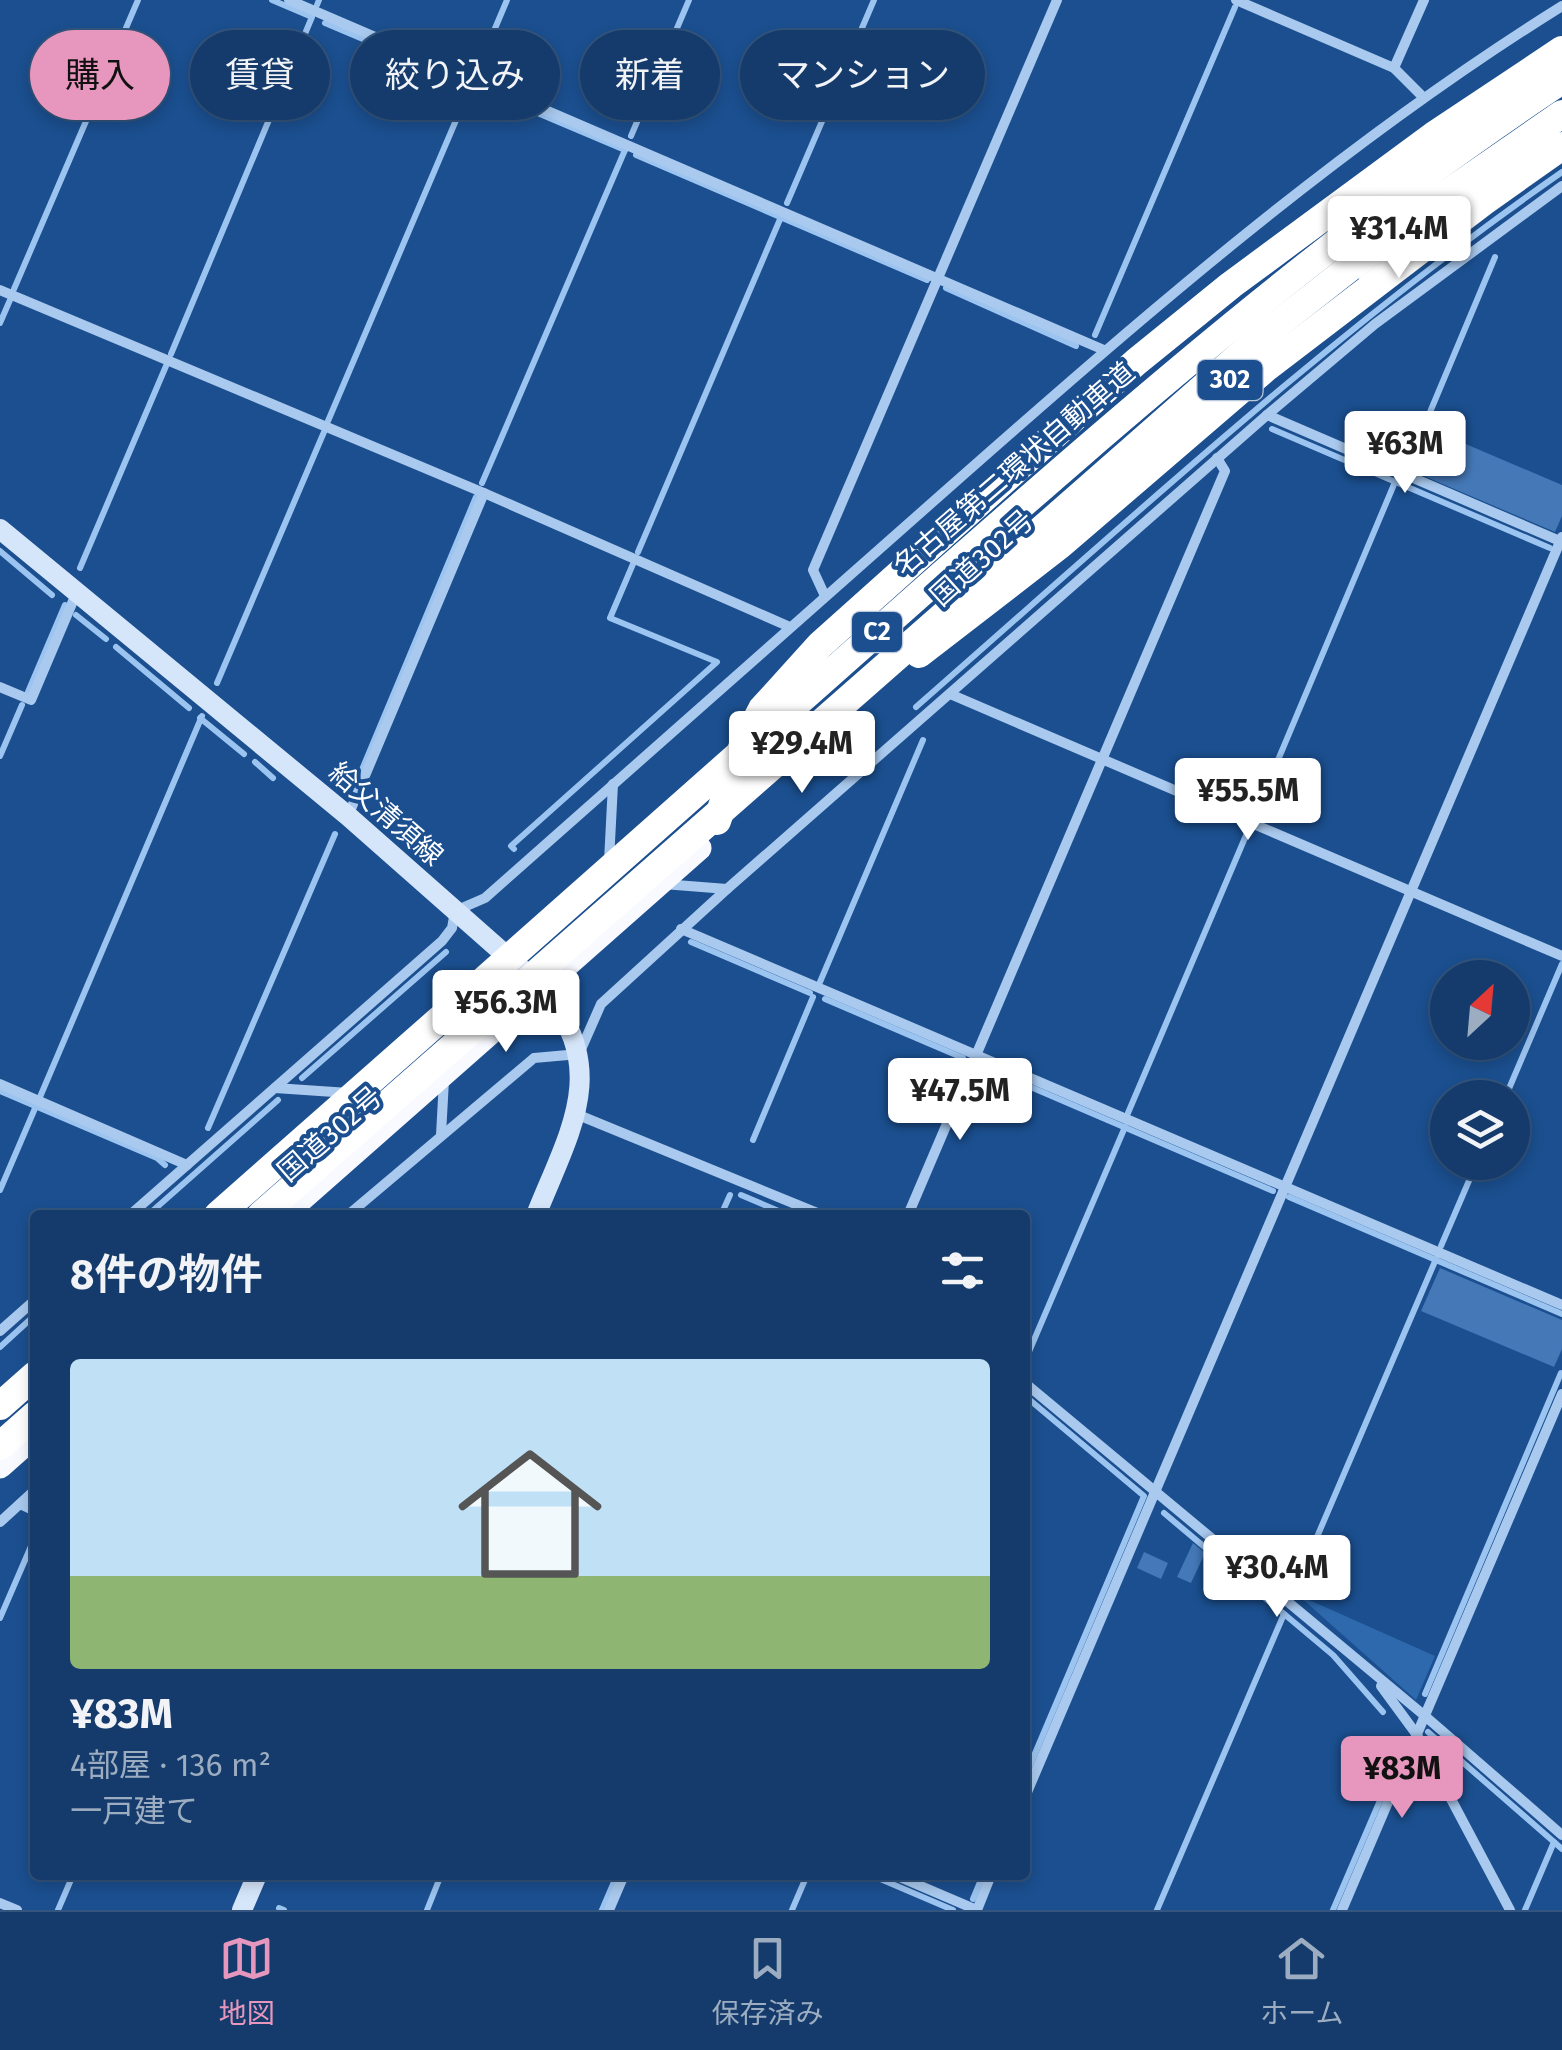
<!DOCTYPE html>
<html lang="ja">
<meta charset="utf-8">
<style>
body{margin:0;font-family:"Fira Sans","Noto Sans JP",sans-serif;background:#214673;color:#f1f3f6;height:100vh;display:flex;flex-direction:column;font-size:38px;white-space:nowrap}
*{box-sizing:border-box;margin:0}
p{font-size:32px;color:#9dadc1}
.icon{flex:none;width:55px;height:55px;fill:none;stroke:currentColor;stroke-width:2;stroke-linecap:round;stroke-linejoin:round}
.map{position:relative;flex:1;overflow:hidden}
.panel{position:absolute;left:30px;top:1210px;width:1000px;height:670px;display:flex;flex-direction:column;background:#143b6b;border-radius:10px;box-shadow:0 5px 15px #0003,0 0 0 2px #33557e}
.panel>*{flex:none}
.hud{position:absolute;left:30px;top:30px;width:1000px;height:90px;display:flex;gap:20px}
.needle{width:65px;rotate:26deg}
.buttons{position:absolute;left:1430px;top:960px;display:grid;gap:20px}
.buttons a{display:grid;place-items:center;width:100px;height:100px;border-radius:50%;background:#143b6b;box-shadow:0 5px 15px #0003,0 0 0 2px #33557e;font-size:50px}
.price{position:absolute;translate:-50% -85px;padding:0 22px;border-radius:10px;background:#fff;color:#222;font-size:32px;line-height:65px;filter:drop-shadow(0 2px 5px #0008)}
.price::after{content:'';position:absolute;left:50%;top:60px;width:30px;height:22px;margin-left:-15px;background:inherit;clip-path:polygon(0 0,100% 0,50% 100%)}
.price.on{background:#e797bd;color:#111}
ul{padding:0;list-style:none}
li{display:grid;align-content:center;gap:20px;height:530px;padding:0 40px}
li+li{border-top:2px solid #33557e}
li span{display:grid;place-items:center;height:310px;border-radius:10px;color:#555}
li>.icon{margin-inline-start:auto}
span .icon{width:180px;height:180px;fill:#fffc;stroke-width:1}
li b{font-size:42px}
h2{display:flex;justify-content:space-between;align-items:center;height:120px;padding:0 40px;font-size:42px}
.pill{padding:0 35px;border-radius:45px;background:#143b6b;box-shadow:0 5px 15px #0003,0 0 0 2px #33557e;font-size:35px;line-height:90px}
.pill.on{background:#e797bd;color:#111}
.tab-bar{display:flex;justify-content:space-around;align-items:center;height:140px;border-top:2px solid #33557e;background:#143b6b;font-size:28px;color:#9dadc1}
.tab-bar a{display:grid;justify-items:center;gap:5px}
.tab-bar .on{color:#e797bd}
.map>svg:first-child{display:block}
</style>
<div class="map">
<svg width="1562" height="1910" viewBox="0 0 1562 1910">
<rect width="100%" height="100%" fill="#1b4f8f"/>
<polygon fill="#2e69ad" points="1298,1595 1435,1656 1416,1700"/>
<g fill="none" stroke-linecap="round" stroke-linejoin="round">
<g stroke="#9cc4f0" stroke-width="6">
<polyline points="317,5 319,0"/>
<polyline points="325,23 625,150"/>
<polyline points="477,71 507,0"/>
<polyline points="631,136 689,0"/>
<polyline points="636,155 927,280"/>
<polyline points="787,203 874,0"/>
<polyline points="946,288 1076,346"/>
<polyline points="14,289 138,0"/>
<polyline points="0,323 10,300"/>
<polyline points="1095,335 1235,7"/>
<polyline points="171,354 312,17 272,0"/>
<polyline points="328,421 471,85"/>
<polyline points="1272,429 1550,548"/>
<polyline points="1407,467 1495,257"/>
<polyline points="482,483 625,150"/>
<polyline points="0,551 52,595"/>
<polyline points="638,552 781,217"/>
<polyline points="80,568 166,366"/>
<polyline points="76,615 106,639"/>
<polyline points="116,647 189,708"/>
<polyline points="217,683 324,432"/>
<polyline points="28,692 65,605"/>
<path d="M916,707C1126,523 1332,332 1562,172"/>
<polyline points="200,718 244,754"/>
<polyline points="0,756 22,705"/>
<polyline points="255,762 273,778"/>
<polyline points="356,784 476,497"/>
<polyline points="1254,817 1395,482"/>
<polyline points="514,849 511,846 717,662 610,618 633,564"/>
<polyline points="691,942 810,993"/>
<polyline points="820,982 923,740"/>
<polyline points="825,999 963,1058"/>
<polyline points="979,1065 1273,1191"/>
<polyline points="302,1078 446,952"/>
<polyline points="0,1091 157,1158 165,1165"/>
<polyline points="40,1097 202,716"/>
<polyline points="1505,1098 1562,964"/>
<polyline points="1128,1113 1247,833"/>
<polyline points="208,1128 335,834"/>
<polyline points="753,1140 813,997"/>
<polyline points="0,1190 36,1106"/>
<polyline points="741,1195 788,1215"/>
<polyline points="1289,1197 1562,1314"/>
<polyline points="148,1215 278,1100"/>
<polyline points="721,1215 730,1195"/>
<polyline points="1441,1246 1477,1162"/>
<polyline points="0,1347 35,1315"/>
<polyline points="1025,1361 1125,1127"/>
<polyline points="1025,1396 1144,1496 1025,1777"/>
<polyline points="1164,1513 1333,1655 1383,1712"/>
<polyline points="1293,1593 1436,1259"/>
<polyline points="0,1618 35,1537"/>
<polyline points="1425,1694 1561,1373"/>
<polyline points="1428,1732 1562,1849"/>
<polyline points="871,1875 953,1910"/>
<polyline points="973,1899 983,1875"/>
<polyline points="279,1908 284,1910"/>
<polyline points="58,1910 73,1875"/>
<polyline points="427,1910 441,1875"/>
<polyline points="602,1910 617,1875"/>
<polyline points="792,1910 807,1875"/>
<polyline points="1157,1910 1284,1614"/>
<polyline points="1333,1910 1406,1740"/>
<polyline points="1525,1910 1554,1842"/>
</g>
</g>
<g fill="#4478b7">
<polygon points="1433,430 1562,485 1562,516 1555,532 1424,476 1432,455 1423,452"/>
<polygon points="1440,1268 1562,1320 1562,1349 1554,1367 1421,1311"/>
<polygon points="1193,1543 1205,1553 1191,1583 1177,1577"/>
<polygon points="1144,1552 1168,1563 1161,1579 1137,1568"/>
</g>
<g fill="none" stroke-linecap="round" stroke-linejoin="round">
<g stroke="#a9c9ee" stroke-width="10">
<polyline points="289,0 1104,350"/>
<polyline points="1236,0 1394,68 1423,97"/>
<polyline points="1394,68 1424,0"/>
<polyline points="0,290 484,493 790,627"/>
<polyline points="1267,415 1562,542"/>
<polyline points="825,596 813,570 1057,0"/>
<polyline points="0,687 31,700 76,594"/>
<polyline points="950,694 1562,956"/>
<polyline points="348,816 484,493"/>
<polyline points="609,861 613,784"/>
<polyline points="663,884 727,889"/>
<polyline points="681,929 1562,1305"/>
<polyline points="0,1084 187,1165"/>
<polyline points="275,1088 349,1093"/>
<polyline points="576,1114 822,1215"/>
<polyline points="441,1135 444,1080"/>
<path d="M130,1215L442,941L452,928L455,911L485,898C638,763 791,627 944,492C1141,318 1339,145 1562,6"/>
<polyline points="348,1215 534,1058 579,1054 601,1004 727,889 1267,415 1375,324 1562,186"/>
<polyline points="908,1215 1225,471 1217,458"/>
<polyline points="0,1331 35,1300"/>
<polyline points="1025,1383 1425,1716 1562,1835"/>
<polyline points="20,1504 35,1511"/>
<polyline points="0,1522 35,1490"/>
<polyline points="1381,1686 1417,1735 1510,1910"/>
<polyline points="1025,1797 1562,537"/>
<polyline points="895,1875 977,1910"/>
<polyline points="0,1903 17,1910"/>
<polyline points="609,1910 624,1875"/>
<polyline points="977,1910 991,1875"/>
<polyline points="1342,1910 1562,1394"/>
</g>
<g stroke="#d6e6fa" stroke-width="20">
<path d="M0,529L348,816L543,988C611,1069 570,1130 536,1215"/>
<polyline points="242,1910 257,1875"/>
</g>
<g stroke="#f8faff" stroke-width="25">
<polyline points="1368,270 1478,190"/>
<polyline points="283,1215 699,848"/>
<polyline points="0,1466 35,1435"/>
</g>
<g stroke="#fff" stroke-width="28">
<polyline points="919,654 1060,545 1267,367 1483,202 1562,146"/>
<polyline points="717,821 743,745 762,709 820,645 1136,362 1231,285 1433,136 1562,50"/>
<polyline points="0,1406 35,1375"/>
<polyline points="0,1446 35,1415"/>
</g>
<g stroke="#fff" stroke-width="28">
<path d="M218,1215C453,1009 686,800 920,594C1127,412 1332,232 1562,80"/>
<polyline points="261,1215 1255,342 1422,211 1562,114"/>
</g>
</g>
<g text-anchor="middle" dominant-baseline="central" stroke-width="8" stroke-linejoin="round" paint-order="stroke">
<g fill="#1b4f8f" stroke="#bbcadd" stroke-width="2.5">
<rect x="1197.5" y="360" width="65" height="40" rx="8"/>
<rect x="852" y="612" width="50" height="40" rx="8"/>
</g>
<g font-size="25" font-weight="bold" fill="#fff">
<text x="1230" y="380">302</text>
<text x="877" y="632">C2</text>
</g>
<g font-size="28" fill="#fff" stroke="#1b4f8f">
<text transform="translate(1014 469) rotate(-41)">名古屋第二環状自動車道</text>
<text transform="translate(982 558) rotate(-42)">国道302号</text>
<text transform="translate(386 814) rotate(41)">給父清須線</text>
<text transform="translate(330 1134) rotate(-41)">国道302号</text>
</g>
</g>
</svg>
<div class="buttons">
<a><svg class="needle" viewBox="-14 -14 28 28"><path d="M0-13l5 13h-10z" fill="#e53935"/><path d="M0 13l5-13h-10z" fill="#9dadc1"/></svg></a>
<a><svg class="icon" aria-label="layers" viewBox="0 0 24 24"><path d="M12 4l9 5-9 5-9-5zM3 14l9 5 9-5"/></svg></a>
</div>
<b class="price" style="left:1399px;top:281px">¥31.4M</b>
<b class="price" style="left:1405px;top:496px">¥63M</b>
<b class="price" style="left:802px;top:796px">¥29.4M</b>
<b class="price" style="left:1248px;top:843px">¥55.5M</b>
<b class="price" style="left:506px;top:1055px">¥56.3M</b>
<b class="price" style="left:960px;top:1143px">¥47.5M</b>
<b class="price" style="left:1277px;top:1620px">¥30.4M</b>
<b class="price on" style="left:1402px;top:1821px">¥83M</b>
<div class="hud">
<a class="pill on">購入</a>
<a class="pill">賃貸</a>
<a class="pill">絞り込み</a>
<a class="pill">新着</a>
<a class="pill">マンション</a>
</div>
<section class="panel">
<h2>8件の物件<svg class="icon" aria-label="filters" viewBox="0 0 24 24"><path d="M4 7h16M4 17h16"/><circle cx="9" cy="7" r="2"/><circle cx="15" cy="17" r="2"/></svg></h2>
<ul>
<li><span style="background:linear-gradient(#bfe0f5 70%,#8fb573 0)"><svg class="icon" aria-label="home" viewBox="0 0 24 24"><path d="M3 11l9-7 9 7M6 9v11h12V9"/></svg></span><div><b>¥83M</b><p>4部屋 · 136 m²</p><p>一戸建て</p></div></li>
</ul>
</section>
</div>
<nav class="tab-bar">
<a class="on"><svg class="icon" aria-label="map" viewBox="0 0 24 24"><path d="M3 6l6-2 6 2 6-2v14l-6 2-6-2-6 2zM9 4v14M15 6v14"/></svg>地図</a>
<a><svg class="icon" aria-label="saved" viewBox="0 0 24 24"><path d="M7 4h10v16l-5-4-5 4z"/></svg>保存済み</a>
<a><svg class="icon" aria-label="home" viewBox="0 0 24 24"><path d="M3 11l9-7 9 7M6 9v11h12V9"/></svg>ホーム</a>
</nav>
